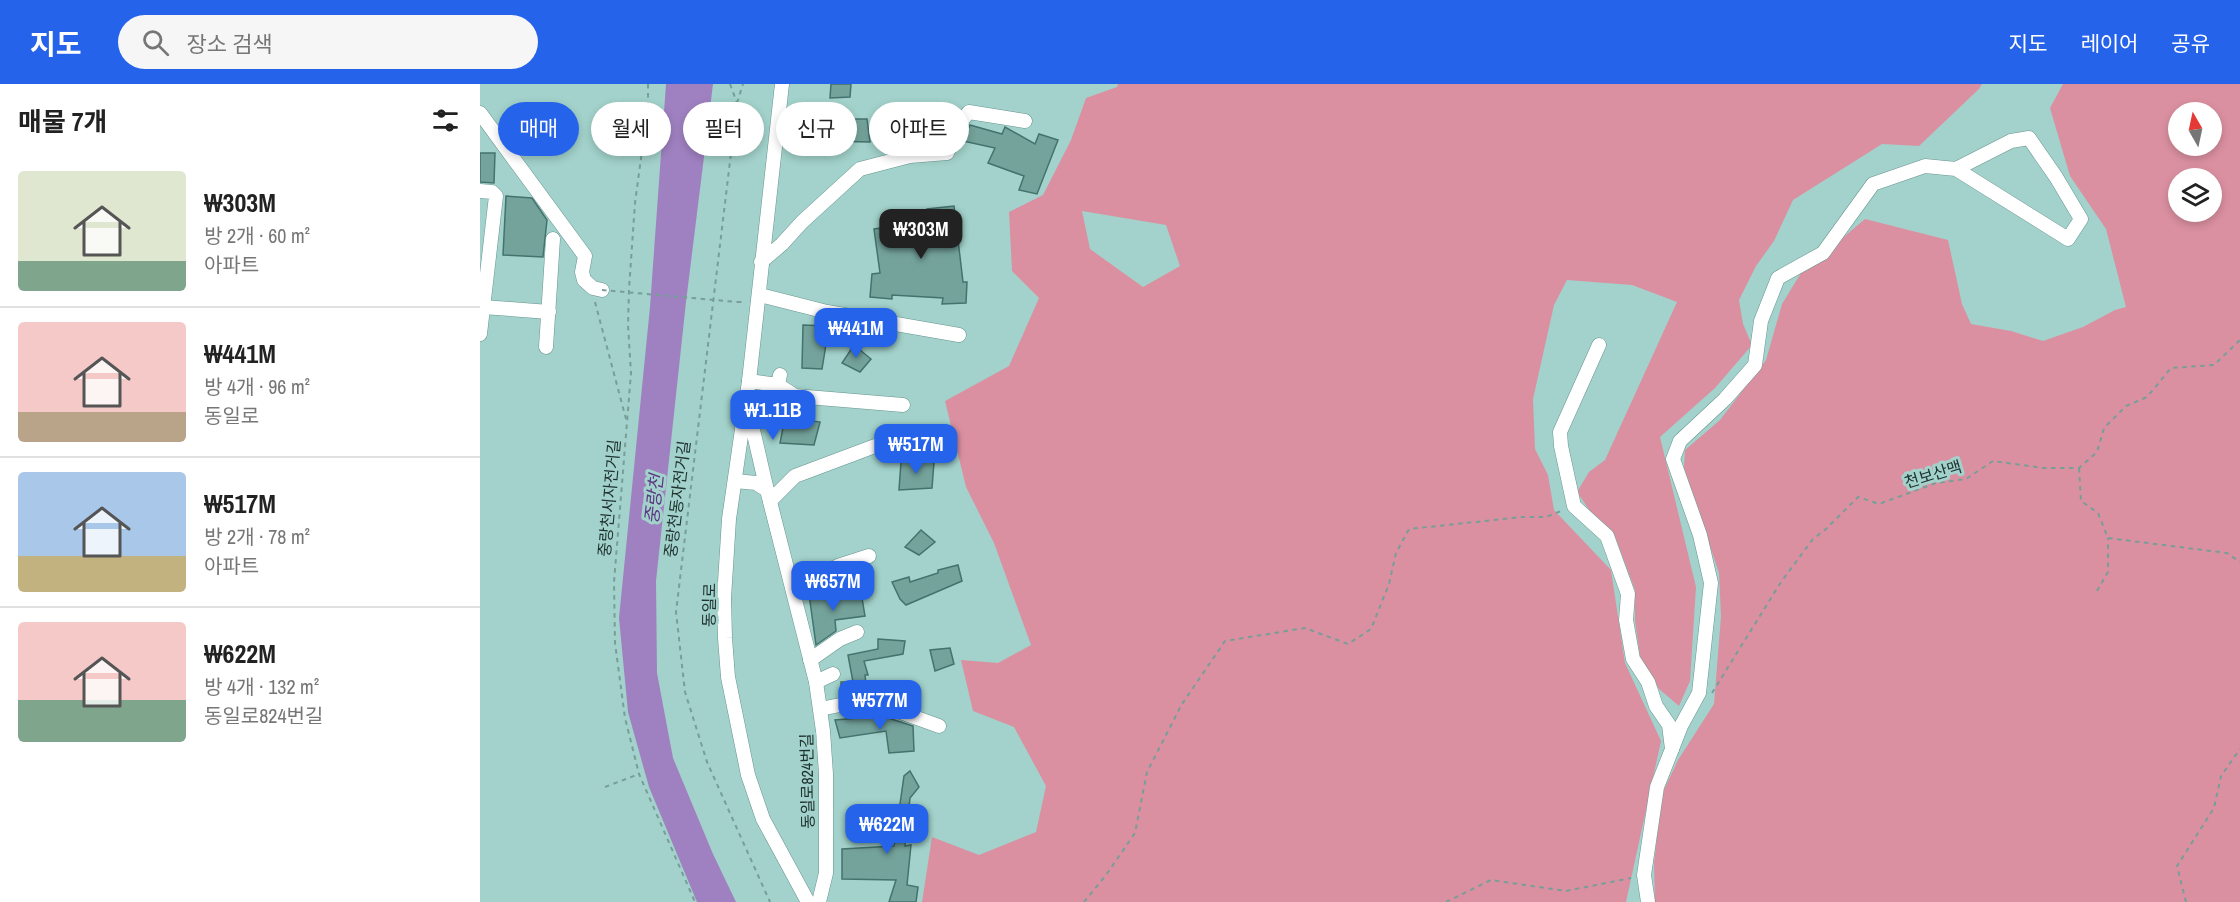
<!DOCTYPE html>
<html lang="ko">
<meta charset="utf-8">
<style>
body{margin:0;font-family:"Archivo Narrow","Noto Sans KR",sans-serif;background:#f6f6f6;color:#222;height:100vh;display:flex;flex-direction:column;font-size:22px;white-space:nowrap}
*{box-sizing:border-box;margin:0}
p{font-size:20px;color:#767676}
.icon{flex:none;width:33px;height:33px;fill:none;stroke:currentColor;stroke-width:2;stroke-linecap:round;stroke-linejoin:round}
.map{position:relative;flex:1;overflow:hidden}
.side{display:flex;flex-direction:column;background:#fff;width:480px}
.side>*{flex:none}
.banner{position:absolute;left:18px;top:18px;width:570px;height:54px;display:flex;gap:12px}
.needle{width:39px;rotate:351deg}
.tools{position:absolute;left:1688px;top:18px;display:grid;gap:12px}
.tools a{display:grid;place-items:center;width:54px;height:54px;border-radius:50%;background:#fff;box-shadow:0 3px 9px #0003;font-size:30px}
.price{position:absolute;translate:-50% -51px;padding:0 14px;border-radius:12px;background:#2563eb;color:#fff;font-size:20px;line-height:39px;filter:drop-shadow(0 2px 3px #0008)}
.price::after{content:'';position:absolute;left:50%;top:36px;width:18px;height:14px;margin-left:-9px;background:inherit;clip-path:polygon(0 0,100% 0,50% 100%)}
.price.selected{background:#222;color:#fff}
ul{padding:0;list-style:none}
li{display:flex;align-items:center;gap:18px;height:150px;padding:0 18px}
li+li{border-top:2px solid #e0e0e0}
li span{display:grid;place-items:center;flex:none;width:168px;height:120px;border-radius:6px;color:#555}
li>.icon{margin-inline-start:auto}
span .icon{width:72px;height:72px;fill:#fffc;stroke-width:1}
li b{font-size:26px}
h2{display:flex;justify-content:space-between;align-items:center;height:72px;padding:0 18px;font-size:26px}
.tag{padding:0 21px;border-radius:27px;background:#fff;box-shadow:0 3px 9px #0003;font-size:21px;line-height:54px}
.tag.selected{background:#2563eb;color:#fff}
header{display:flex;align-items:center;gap:36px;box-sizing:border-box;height:84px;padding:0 30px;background:#2563eb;color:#fff}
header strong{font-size:28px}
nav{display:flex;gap:33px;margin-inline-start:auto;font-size:21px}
.search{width:420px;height:54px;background:#f6f6f6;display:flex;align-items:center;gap:15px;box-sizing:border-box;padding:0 21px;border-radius:33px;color:#767676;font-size:22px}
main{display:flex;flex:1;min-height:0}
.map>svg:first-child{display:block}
</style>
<header>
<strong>지도</strong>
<div class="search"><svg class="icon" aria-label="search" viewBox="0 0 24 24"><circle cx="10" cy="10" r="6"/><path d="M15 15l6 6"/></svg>장소 검색</div>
<nav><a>지도</a><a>레이어</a><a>공유</a></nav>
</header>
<main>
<section class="side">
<h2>매물 7개<svg class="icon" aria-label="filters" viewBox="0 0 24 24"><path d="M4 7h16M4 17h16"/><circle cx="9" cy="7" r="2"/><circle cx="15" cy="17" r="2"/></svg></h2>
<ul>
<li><span style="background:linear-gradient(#dfe7d0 75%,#7fa58c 0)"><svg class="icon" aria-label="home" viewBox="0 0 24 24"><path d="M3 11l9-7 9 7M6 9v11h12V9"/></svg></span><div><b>₩303M</b><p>방 2개 · 60 m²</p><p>아파트</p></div></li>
<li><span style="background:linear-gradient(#f6c9c9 75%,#b9a48a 0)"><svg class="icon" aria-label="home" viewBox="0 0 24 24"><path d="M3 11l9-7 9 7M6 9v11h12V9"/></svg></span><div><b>₩441M</b><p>방 4개 · 96 m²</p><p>동일로</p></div></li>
<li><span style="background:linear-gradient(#a9c7e8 70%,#c2b280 0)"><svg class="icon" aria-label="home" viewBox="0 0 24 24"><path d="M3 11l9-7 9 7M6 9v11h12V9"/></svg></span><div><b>₩517M</b><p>방 2개 · 78 m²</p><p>아파트</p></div></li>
<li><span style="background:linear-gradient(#f6c9c9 65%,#7fa58c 0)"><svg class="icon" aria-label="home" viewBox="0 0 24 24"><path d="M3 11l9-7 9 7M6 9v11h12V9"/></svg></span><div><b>₩622M</b><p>방 4개 · 132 m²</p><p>동일로824번길</p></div></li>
</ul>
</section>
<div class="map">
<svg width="1760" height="818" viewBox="0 0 1760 818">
<rect width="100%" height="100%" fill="#a2d2cb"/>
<g fill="#db90a1" fill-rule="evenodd">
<path d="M638,0H1502L1499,5L1439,62L1402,60L1313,116L1294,157L1276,182L1259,216L1263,240L1272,261L1235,304L1180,353L1216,503L1210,597L1199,622L1179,605L1160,572L1155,537V506L1134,450L1110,427L1097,408L1109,388L1125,376L1197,218L1152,201L1087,196L1074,221L1053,315L1055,365L1068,391L1074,426L1131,486L1145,579L1181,657L1146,818H442L452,753L499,771L556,748L566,702L534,643L493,627L481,576L518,579L551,561L514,459L486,403L465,317L529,282L559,214L532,187L529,128L563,111L591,56L606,14L637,3ZM602,127L686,141L700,182L663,203L610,165Z"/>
<path d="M1583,0H1760V818H1175L1174,779L1182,710L1198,676L1234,620L1241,532L1239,489L1204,384L1205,366L1240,336L1286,276L1302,220L1321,189L1385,135L1468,156L1482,220L1491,240L1531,247L1563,257L1603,243L1635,226L1646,223L1626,145L1590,92L1570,24ZM1698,28H1731V62H1698ZM1698,94H1731V128H1698Z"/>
</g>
<polygon fill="#9f81c1" points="186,0 233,0 206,218 176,497 177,589 193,674 233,770 256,818 217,818 169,703 148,628 139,534 170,223"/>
<g fill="#74a39c" stroke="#44726c" stroke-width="1.5">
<polygon points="351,0 371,0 370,13 350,14"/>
<polygon points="349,35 387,35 390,58 344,57"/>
<polygon points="490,41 522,50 525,43 555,60 559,50 578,56 557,110 539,106 544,92 508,79 515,64 483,57"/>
<polygon points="0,69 15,69 14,99 0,98"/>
<polygon points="26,112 52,114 67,136 63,173 23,171"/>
<polygon points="474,122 483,198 487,198 486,219 462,220 463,214 412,211 412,215 390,213 392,190 400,189 394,145 448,138 447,125"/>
<polygon points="323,241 349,242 342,285 322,284"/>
<polygon points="374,261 391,275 380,288 362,279"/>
<polygon points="305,333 340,338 334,361 300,359"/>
<polygon points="421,378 454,378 452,404 419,406"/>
<polygon points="441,446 455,458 439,471 425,463"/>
<polygon points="478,481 482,497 426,521 420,515 412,498 429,493 430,498 458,489 458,486"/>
<polygon points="381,508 385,532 355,536 356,547 336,561 329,510 352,509 353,518"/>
<polygon points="398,555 425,557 423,570 384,577 388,591 385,591 387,609 379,608 361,612 361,598 373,598 368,571 398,565"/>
<polygon points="470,564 474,580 455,587 450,566"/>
<polygon points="402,632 433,642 434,667 409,669 406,647 360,654 355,636"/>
<polygon points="430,687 439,703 430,714 425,762 431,761 427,801 438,803 436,818 409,818 416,796 362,795 362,765 414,762 424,692"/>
</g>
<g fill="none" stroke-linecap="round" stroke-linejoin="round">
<g stroke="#66958e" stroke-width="15">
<g id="minor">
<polyline points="302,0 269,297 249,435 244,514 245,554 248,593 268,691 283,735 328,818"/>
<polyline points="0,29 105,172 102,188 104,196 113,204 122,206"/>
<polyline points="0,107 12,108 16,112 0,250"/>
<polyline points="281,178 302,160 322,138 380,85 430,72 467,69 483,35 489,28 545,37"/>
<polyline points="280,211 347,228 479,251"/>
<polyline points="3,223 69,228"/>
<polyline points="1119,261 1080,348 1081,362 1094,422 1127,452 1148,510 1146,536 1153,575 1168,598 1176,622 1189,641 1192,665 1177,703 1164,791 1168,818"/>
<polyline points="66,263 73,155"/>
<polyline points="300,291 298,301 315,312 423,321"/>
<polyline points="269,297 298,301"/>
<path d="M267,323C275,351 280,378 287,406"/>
<polyline points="255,397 276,399 287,406 336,598 343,647 346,690 346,789 339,818"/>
<polyline points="290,417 315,392 395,362"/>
<polyline points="312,503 358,482 389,472"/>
<polyline points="330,576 360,555 377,548"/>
<polyline points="336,598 353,590"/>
<polyline points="340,625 380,617 412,625 459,642"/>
<polyline points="1192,665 1201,642 1219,609 1231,499 1220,451 1193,375 1200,357 1245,315 1275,281 1281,237 1298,194 1343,169 1393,100 1445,82 1476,85 1588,155 1601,135 1576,93 1549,54 1531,57 1476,85"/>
</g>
</g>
<g stroke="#779e98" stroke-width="2" stroke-dasharray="4.5 4.5" stroke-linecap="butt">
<polyline points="168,0 168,22 155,119 149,205 148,241 151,289 134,498 135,559 145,634 159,690 215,818"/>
<polyline points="250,0 257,19 196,528 205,608 227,678 290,818"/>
<polyline points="257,19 263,0"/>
<polyline points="115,218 146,335"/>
<polyline points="257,218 263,218"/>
<polyline points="1599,384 1601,417 1618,429 1628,454 1747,469 1760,478"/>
<polyline points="1617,507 1628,488 1628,454"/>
<polyline points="1232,609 1301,498 1333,455 1346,445 1378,413 1399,420 1456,399 1486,395 1513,377 1563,384 1599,384 1617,368 1624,344 1646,322 1667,313 1691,284 1734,281 1760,256"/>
<polyline points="125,703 159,690"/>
<polyline points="604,818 626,791 655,749 667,688 702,620 745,557 825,544 868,560 891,545 909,500 916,469 929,445 1042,433 1066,433 1081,427"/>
<polyline points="966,818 1011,796 1086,807 1151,794"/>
<polyline points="1706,818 1697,782 1734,724 1741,692 1760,665"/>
</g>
<use href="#minor" stroke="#fff" stroke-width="14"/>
<polyline stroke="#779e98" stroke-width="2" stroke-dasharray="4.5 4.5" stroke-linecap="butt" points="122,206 257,218"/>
</g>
<g text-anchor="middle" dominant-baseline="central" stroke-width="6" stroke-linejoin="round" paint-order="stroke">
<g font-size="16" fill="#203330" stroke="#a2d2cb">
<text transform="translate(1453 390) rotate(-17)">천보산맥</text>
<text transform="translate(129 414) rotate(-85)">중랑천서자전거길</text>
<text transform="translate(197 415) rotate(-83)">중랑천동자전거길</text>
<text transform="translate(229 521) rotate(-89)">동일로</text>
<text transform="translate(327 697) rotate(-91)">동일로824번길</text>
</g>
<g font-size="18" font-style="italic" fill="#5e3785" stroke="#a2d2cb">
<text transform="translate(174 415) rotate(-84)">중랑천</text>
</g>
</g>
</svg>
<div class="tools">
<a><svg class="needle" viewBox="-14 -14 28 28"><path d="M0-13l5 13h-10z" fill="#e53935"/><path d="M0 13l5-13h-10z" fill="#767676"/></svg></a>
<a><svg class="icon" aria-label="layers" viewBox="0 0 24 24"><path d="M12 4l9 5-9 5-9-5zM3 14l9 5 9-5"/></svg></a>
</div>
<b class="price selected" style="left:441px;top:176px">₩303M</b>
<b class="price" style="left:376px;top:275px">₩441M</b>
<b class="price" style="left:293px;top:357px">₩1.11B</b>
<b class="price" style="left:436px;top:391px">₩517M</b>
<b class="price" style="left:353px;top:528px">₩657M</b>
<b class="price" style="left:400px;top:647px">₩577M</b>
<b class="price" style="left:407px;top:771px">₩622M</b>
<div class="banner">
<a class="tag selected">매매</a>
<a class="tag">월세</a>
<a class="tag">필터</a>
<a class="tag">신규</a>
<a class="tag">아파트</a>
</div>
</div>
</main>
